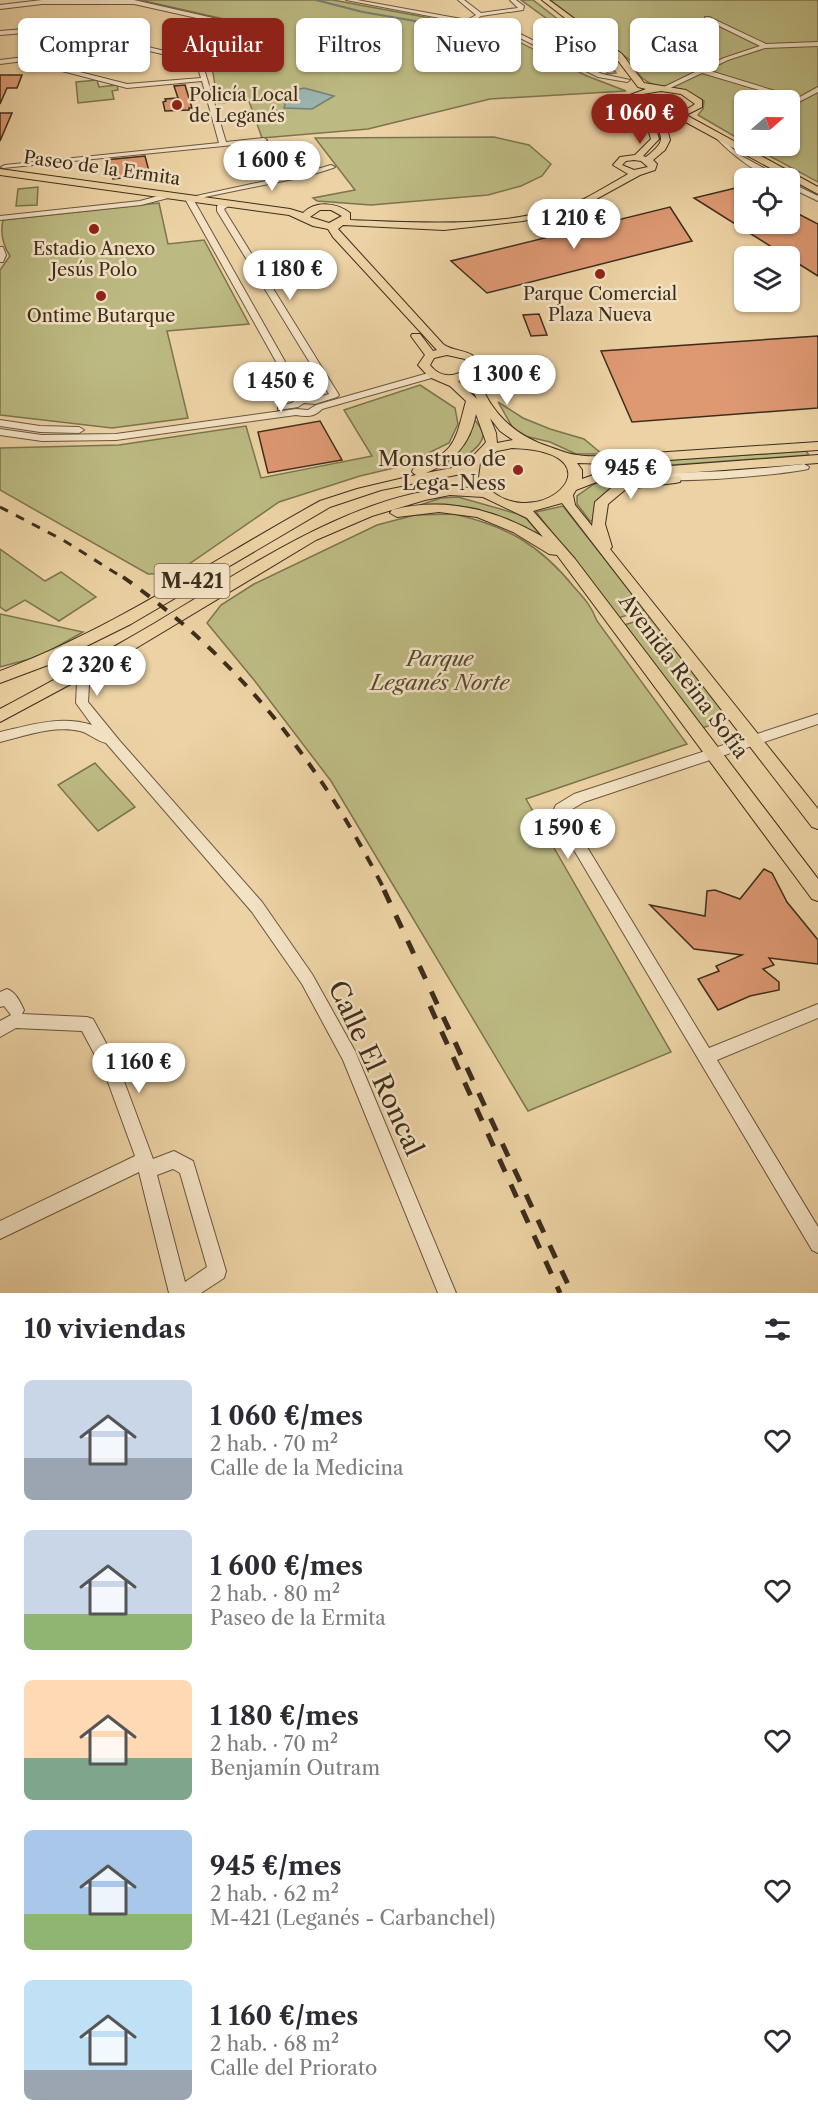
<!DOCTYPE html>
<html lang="es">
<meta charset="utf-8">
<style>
body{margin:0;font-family:"Libre Caslon Text",serif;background:#f2f2f3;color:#2b2b33;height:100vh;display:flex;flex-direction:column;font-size:22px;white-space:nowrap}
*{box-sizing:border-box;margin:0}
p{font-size:20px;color:#7c7c81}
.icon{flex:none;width:33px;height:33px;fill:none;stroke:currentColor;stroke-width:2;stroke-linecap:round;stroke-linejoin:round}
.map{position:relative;height:1293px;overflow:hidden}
.drawer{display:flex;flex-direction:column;background:#fff;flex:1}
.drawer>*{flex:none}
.hud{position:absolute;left:18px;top:18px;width:783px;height:54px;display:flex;gap:12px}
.needle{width:39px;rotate:70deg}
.controls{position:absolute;left:734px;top:90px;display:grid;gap:12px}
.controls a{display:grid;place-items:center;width:66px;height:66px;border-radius:9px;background:#fff;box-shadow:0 2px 4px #0004;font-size:30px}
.price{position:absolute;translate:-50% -51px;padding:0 14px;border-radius:21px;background:#fff;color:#222;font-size:20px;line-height:39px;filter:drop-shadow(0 2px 3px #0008)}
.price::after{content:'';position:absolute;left:50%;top:36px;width:18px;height:14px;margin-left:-9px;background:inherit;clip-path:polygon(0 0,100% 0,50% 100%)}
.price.current{background:#8f2418;color:#fff}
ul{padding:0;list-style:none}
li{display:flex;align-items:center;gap:18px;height:150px;padding:0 24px}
li span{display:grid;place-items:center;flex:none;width:168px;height:120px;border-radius:9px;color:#555}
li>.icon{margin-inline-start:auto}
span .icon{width:72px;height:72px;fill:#fffc;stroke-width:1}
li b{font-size:26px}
h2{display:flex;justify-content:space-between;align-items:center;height:72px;padding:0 24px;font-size:26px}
.tag{padding:0 21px;border-radius:9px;background:#fff;box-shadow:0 2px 4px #0004;font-size:21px;line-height:54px}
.tag.current{background:#8f2418;color:#fff}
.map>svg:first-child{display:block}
</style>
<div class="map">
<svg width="818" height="1293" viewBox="0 0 818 1293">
<rect width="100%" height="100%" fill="#ecd2a4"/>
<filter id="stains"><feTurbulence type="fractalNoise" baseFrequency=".00333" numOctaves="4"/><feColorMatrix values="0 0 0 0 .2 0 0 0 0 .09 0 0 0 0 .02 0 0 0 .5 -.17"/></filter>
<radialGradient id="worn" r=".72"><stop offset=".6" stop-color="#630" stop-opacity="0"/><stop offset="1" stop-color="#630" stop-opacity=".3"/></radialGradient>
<g fill="#bcba82" stroke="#7c7450" stroke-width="1.5">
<polygon points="140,0 333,0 419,16 497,31 587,76 626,91 490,99 368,129 262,138 249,101 218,103 211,61 268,29"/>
<polygon points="521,0 533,0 604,55 616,73 606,74 613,67"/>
<path d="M550,0H818V182L751,146H789V100H744V142L698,115L703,109L704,101C674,82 647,98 631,61Z"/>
<polygon points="197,26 223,31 212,37 199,34 185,40 197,44 192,46 178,43 184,39 177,42 166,39"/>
<polygon points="97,80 99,87 117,85 118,90 112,91 114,99 78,103 76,82"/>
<polygon points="494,137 529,145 551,164 542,176 521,186 488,195 371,205 317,201 313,198 355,190 315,138"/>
<polygon points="38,187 37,205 16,206 18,189"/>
<path d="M159,203L168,244L204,240L249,324L167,331L188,418L112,428L0,415V270L10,256C3,245 0,233 3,220Z"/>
<polygon points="420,385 455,408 458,424 449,443 402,466 360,476 279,502 176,573 148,574 0,490 0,448 119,445 246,426 261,478 372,456 344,410"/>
<polygon points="498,402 523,418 550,429 584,439 602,454 576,454 550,442 525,436 514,430"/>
<path d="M474,419C478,424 483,429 483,436C480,452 448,467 433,469C453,456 472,444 474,419Z"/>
<polygon points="806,451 809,455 617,469 614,464"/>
<path d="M613,479L617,485C601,494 595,503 593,521H590L577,504V496L594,484Z"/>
<polygon points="458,497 518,514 526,518 540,534 478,509 445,504 420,505 441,498"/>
<polygon points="563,506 570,515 645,610 618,618 536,512"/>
<path d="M454,514C507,526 540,545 574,587C584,598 592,607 597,621L687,744L526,799L671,1052L528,1111L331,781L254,680L207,623L221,605L254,584L377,525L415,515Z"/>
<polygon points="0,549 45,581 61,572 96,597 59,621 25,600 6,611 0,607"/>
<polygon points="0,614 83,632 41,656 0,667"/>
<polygon points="651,617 731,719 702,728 624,625"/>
<polygon points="95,763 135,807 98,831 58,785"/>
</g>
<polygon fill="#9cb5b1" stroke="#767f76" stroke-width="1.5" points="304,88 334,96 312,109 284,108 286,100 275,95"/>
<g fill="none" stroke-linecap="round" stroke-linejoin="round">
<polyline stroke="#767f76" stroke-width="2" points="316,0 363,12 507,37"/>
</g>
<g fill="#de9973" stroke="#3d2d1d" stroke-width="1.5">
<polygon points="0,75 22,75 17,88 7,88 0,104"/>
<polygon points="185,85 192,108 189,108 189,110 165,111 163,102 166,101 165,99 178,98 174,86"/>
<polygon points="0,113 12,113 0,141"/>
<polygon points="145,156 150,175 113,179 112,175 107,175 105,160"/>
<polygon points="744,186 744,224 789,224 789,209 818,224 818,276 694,198"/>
<polygon points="670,207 692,241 487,293 451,261"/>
<polygon points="539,314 547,335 531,336 523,315"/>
<polygon points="818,336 818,408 632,422 601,351"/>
<polygon points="320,421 342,460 268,473 258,432"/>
<polygon points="764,869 772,873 787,902 818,940 818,964 769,958 774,965 763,969 779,982 779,990 750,996 718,1010 698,979 719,971 716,966 742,955 694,949 650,905 705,916 707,891 715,890 740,899"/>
</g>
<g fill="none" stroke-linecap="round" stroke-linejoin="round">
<g stroke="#69563f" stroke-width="2">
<g id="minor">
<path d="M42,0H134L261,29V31L249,40L202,62L226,142L264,138L267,140L264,142L3,168L1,167L5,165L219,143L202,81L127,88L24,61L0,64V60L24,57L62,67L118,43L61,30L0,35V31L61,26L198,59L245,38L255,31L134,4H42L0,9V5ZM124,45L196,62L201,78L127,84L68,69Z"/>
<polygon points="346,0 357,0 467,20 476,15 458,0 464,0 481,13 518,8 510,0 516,0 524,6 523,10 481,16 473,22 516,32 602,74 630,80 627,82 598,77 512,34 497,29"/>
<polygon points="705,17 709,17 766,44 818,42 818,46 765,48 728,60 707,70 798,98 818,87 818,92 793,105 790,103 793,100 702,73 666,90 662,90 662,88 724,58 760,46 705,19"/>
<path d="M716,136H720L738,154L782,178C761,180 730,152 716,138Z"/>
<polygon points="331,165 335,167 333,168 308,176 200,198 196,196 307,172"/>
<polygon points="789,182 818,196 818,201 789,187"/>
<polygon points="169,193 172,193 172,197 141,205 0,220 0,216 140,201"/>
<polygon points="185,195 192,197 305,397 315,398 329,394 217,211 217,206 224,201 230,201 230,205 224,209 225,211 339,395 337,397 315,404 304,403 298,407 278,410 278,406 292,403 297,399 184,197"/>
<polygon points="0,247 3,247 6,255 3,262 0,262"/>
<path d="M432,372L437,375L435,377L322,409C315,417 306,417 296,415L116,440L42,441L0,435V429L42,435L116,434L296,409L308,410L316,405Z"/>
<polygon points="0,420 40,426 79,427 84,430 79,433 40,432 0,426"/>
<path d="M804,464L809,467L808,469C781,475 649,488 632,474L637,471C693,475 748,470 804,464Z"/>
<path d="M110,655L116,659L89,685L88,702L119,740L262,902L312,974L355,1051L456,1293H438L343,1060L302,984L252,912L106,743C96,741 89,733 80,731C54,725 25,736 0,742V732C31,725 61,715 92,725L76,703L77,683L106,656Z"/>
<polygon points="818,714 818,724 584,802 569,811 573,824 709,1048 818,1004 818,1018 717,1060 818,1227 818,1253 812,1250 562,830 554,809 556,805 574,794"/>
<path d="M7,989C16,992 20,1002 24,1010L22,1014L87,1017L93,1019L118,1065L153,1159L174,1151L193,1161L226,1271L224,1278L201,1293H169L139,1172L0,1239V1221L135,1156L105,1074L82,1031L16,1028L0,1037V1021L11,1015L4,1006L0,1007V992ZM173,1169L180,1173L207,1267L185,1282L157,1175Z"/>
</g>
</g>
<g stroke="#3d2d1d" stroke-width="2">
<path id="major" d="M542,0H549L622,54L644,83L686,90L702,100V107L686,115L818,187V194L680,119L667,118L665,121L670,140L665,150L653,160L657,164L655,170L640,175L589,203L560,213L523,221L444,230L343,225L338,229L443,344C456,354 477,347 480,369L477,372C487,411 515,436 550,447C559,450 567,454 577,455C587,457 598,456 609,456L818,442V450L609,464L577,463L582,470V479L596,474L630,469L818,455V463L630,477L599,481L576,490L573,495L575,505L592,526L595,502L617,483L680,476L681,479L680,482L675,483L626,489L608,504L605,524L612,547L610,549L818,809V829L812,827L562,503L533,511L575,559L818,879V901L812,899L557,555L549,554L513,532L477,517L439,512L397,517L390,513L392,510C445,496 497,510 543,537L527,518L483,497L450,495L425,500L372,516L316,540L123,656L0,722V709C52,681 104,653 155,623C243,571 369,482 474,488L466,477V473L381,490L330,507L131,624L48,665L0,683V671C114,629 214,559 320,501L357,489L416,475L412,472L413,469C457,452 455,441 466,401L450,386L429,377L418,365L425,355L411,336L412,334H420L433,351L437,350L333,237L328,229L313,226L289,215L0,175V169L290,209L303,213C316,200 337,203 350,213V220C421,223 518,229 584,199C599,191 614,182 628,174L613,165L620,157L635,155L651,139L644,116L647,114L635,109L628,102L630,95L646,89L638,87L616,58ZM661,91L681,94L695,104C679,117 652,115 636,101L637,98L643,94ZM652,115L657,116C656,138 672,137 646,157L643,156L659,139ZM634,160L641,161L648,167L634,170L622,165L626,161ZM320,210H331L342,216L329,223L310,217ZM447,355L465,359L468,368C455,378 440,378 430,365L434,358ZM467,379L477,399L458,381ZM476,414L486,442C481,449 469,458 467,465L426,473C454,462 470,444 476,414ZM490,418L500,431L513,440L497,443L496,433ZM512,448C633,452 529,548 478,477L480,463L497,451Z"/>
</g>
<use href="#minor" fill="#f3e2c4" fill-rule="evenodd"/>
<use href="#major" fill="#ecd2a4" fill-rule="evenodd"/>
<polyline stroke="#3d2d1d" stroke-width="3" stroke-dasharray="9 9" stroke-linecap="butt" points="0,507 63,540 125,579"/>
<path stroke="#3d2d1d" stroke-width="4" stroke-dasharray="11 11" stroke-linecap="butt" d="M123,577C241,661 320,763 385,891"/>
<g stroke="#3d2d1d" stroke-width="5" stroke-dasharray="14 14" stroke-linecap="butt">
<polyline points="384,890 572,1293"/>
<polyline points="430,1006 560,1293"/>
</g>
</g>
<g fill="#8f2418" stroke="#f3e2c4" stroke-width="2">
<circle cx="177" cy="105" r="6"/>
<circle cx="94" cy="229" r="6"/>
<circle cx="600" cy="274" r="6"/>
<circle cx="101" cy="296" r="6"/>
<circle cx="518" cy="470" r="6"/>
</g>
<g text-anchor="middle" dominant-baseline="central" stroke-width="5" stroke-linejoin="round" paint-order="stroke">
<g font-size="18" fill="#3d2d1d" stroke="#f3e2c4">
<text x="189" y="95" text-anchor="start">Policía Local<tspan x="189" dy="21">de Leganés</tspan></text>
<text x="94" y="249">Estadio Anexo<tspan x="94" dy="21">Jesús Polo</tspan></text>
<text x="600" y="294">Parque Comercial<tspan x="600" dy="21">Plaza Nueva</tspan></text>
<text x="101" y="316">Ontime Butarque</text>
</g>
<g font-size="18" fill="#3d2d1d" stroke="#f3e2c4">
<text transform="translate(102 168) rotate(8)">Paseo de la Ermita</text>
</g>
<rect fill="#f3e2c4" stroke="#74634f" stroke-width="1.5" x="154.5" y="564" width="75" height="34" rx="4.5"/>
<g font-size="20" font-weight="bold" fill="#3d2d1d">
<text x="192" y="581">M-421</text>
</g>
<g font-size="21" fill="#3d2d1d" stroke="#f3e2c4" text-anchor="end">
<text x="506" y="458">Monstruo de<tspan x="506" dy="24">Lega-Ness</tspan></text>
</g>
<g font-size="21" font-style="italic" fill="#564931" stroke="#f3e2c4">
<text x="440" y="658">Parque<tspan x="440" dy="24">Leganés Norte</tspan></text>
</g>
<g font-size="21" fill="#3d2d1d" stroke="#f3e2c4">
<text transform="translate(684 676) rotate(53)">Avenida Reina Sofía</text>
</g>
<g font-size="26" fill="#3d2d1d" stroke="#f3e2c4">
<text transform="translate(376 1068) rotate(65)">Calle El Roncal</text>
</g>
</g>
<rect width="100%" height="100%" filter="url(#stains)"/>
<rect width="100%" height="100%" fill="url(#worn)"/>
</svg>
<div class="controls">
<a><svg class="needle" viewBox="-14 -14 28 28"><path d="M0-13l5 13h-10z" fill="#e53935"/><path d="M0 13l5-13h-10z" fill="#7c7c81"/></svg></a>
<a><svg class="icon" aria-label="locate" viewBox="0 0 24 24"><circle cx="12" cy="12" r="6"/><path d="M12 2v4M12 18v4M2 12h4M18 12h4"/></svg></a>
<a><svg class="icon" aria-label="layers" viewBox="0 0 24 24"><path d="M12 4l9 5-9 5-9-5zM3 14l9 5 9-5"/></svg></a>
</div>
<b class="price current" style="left:640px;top:145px">1 060 €</b>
<b class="price" style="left:272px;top:192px">1 600 €</b>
<b class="price" style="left:574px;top:250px">1 210 €</b>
<b class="price" style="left:290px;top:301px">1 180 €</b>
<b class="price" style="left:507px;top:406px">1 300 €</b>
<b class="price" style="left:281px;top:413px">1 450 €</b>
<b class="price" style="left:631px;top:500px">945 €</b>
<b class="price" style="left:97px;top:697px">2 320 €</b>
<b class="price" style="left:568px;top:860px">1 590 €</b>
<b class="price" style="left:139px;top:1094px">1 160 €</b>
<div class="hud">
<a class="tag">Comprar</a>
<a class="tag current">Alquilar</a>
<a class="tag">Filtros</a>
<a class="tag">Nuevo</a>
<a class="tag">Piso</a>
<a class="tag">Casa</a>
</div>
</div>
<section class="drawer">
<h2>10 viviendas<svg class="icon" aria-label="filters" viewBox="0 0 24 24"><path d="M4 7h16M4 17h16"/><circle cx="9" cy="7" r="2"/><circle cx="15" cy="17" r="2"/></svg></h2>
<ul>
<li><span style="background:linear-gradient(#c9d6e8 65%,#9aa5b1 0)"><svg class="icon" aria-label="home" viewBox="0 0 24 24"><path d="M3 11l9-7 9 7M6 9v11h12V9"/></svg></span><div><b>1 060 €/mes</b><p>2 hab. · 70 m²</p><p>Calle de la Medicina</p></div><svg class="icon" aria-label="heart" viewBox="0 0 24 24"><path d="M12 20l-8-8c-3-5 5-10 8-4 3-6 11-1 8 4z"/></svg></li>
<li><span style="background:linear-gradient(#c9d6e8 70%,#8fb573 0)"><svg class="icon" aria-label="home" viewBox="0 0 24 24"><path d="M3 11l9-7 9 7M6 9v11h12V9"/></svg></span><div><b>1 600 €/mes</b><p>2 hab. · 80 m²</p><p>Paseo de la Ermita</p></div><svg class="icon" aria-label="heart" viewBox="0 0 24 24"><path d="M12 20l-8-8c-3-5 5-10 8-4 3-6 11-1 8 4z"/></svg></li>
<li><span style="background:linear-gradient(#ffd9b3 65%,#7fa58c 0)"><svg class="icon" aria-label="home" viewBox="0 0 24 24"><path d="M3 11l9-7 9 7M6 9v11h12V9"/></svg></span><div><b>1 180 €/mes</b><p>2 hab. · 70 m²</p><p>Benjamín Outram</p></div><svg class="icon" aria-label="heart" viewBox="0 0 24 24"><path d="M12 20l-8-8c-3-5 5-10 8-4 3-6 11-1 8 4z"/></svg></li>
<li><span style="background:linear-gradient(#a9c7e8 70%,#8fb573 0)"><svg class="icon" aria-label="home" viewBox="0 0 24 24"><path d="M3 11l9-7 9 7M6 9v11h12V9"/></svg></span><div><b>945 €/mes</b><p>2 hab. · 62 m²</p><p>M-421 (Leganés - Carbanchel)</p></div><svg class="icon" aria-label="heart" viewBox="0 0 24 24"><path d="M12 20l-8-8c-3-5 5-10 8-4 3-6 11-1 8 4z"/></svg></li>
<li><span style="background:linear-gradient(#bfe0f5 75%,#9aa5b1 0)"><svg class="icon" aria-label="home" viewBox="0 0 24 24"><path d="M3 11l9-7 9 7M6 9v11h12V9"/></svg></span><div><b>1 160 €/mes</b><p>2 hab. · 68 m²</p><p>Calle del Priorato</p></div><svg class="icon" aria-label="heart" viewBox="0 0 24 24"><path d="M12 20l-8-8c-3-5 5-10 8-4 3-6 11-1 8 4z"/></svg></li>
</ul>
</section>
